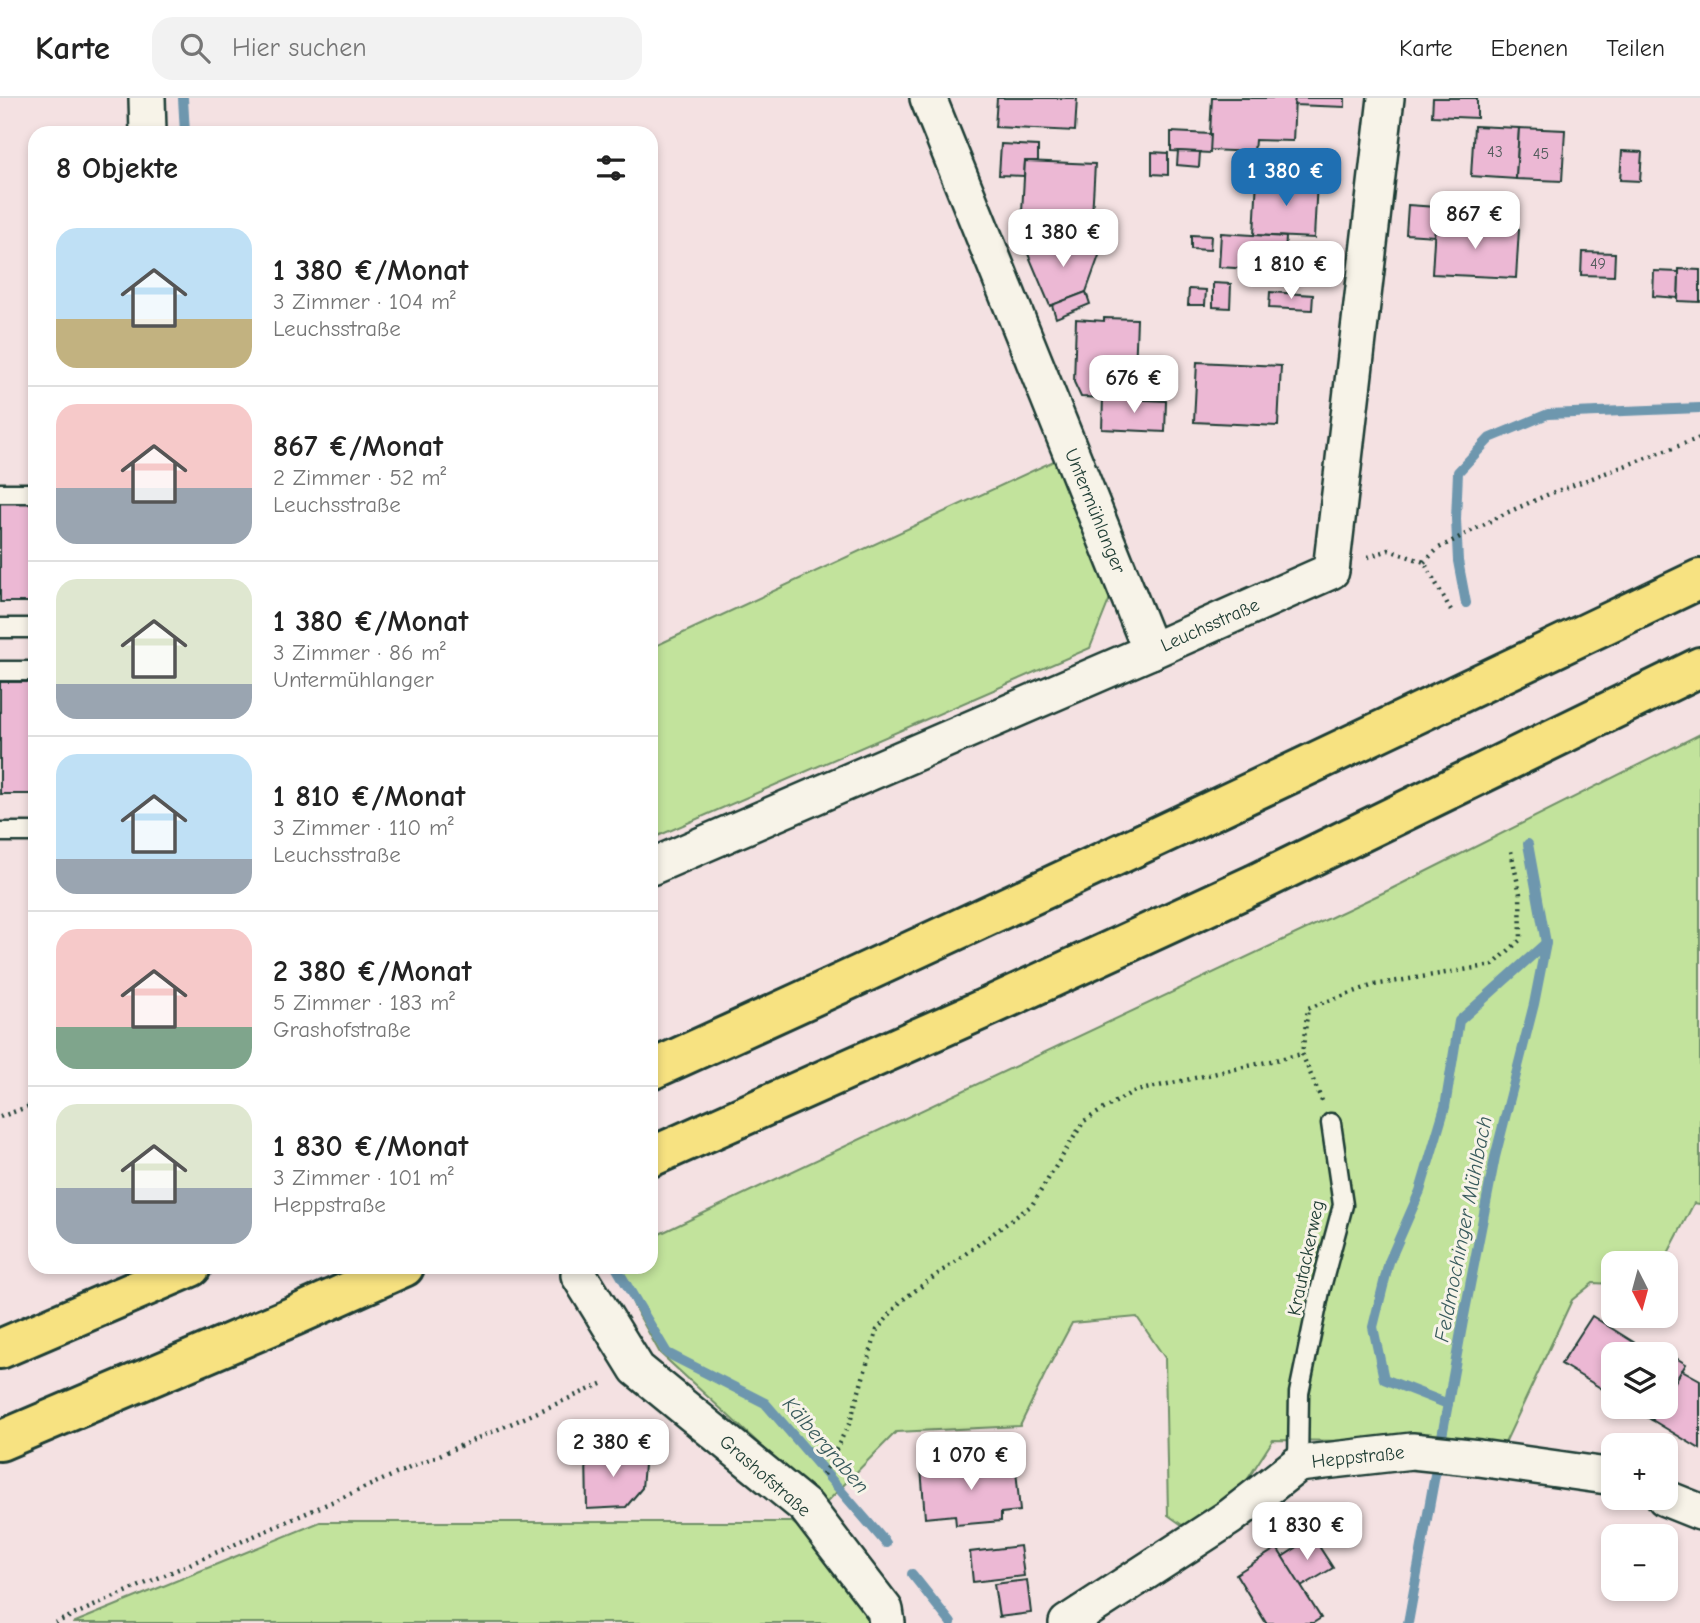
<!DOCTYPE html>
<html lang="de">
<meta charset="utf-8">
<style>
body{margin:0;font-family:"Comic Neue",sans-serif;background:#f2f2f2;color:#222;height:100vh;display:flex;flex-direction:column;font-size:26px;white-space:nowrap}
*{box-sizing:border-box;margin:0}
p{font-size:23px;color:#767676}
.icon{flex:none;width:38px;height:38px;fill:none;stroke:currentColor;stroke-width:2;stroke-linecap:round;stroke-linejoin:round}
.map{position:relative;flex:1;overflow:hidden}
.sheet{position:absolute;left:28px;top:28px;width:630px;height:1148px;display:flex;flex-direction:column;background:#fff;border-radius:21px;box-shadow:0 4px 10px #0003}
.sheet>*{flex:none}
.needle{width:46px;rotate:174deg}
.fabs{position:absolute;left:1601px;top:1153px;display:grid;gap:14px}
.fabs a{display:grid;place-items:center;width:77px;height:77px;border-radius:14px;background:#fff;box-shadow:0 4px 10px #0003;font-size:35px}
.price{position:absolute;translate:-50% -60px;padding:0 16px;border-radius:14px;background:#fff;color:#222;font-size:23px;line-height:46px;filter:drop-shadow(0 2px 4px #0008)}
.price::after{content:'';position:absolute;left:50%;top:42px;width:21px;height:16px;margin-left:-10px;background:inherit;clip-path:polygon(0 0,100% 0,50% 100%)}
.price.on{background:#1f6fb2;color:#fff}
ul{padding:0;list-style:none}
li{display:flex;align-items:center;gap:21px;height:175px;padding:0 28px}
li+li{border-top:2px solid #e0e0e0}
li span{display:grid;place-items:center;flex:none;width:196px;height:140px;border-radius:21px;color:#555}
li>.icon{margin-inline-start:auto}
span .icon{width:84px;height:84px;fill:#fffc;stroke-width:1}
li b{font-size:30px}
h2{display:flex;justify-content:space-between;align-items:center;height:84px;padding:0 28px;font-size:30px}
header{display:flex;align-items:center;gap:42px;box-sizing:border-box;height:98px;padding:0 35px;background:#fff;border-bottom:2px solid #e0e0e0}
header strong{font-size:33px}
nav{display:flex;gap:38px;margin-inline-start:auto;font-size:24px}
.search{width:490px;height:63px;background:#f2f2f2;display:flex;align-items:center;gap:18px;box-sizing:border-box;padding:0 24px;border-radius:21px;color:#767676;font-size:26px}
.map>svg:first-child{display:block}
</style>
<header>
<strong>Karte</strong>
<div class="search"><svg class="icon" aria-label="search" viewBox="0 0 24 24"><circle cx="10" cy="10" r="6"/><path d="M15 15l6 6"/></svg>Hier suchen</div>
<nav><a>Karte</a><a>Ebenen</a><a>Teilen</a></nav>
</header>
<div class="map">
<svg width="1700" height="1525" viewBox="0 0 1700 1525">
<rect width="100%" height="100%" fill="#f4e1e2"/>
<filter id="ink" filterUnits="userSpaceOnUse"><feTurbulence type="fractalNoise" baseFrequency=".0143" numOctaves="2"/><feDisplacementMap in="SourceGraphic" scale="14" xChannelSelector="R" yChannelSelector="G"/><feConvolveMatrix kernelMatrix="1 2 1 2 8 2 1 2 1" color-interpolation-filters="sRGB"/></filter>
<g filter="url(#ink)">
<g fill="#c2e39c" stroke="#709068" stroke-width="2">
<polygon points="1058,361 1114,490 1090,550 651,741 651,550"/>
<polygon points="1700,636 1700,1106 1694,1105 1663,1165 1614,1166 1613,1186 1593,1185 1572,1202 1505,1345 1273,1342 1236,1399 1202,1422 1182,1427 1168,1417 1165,1260 1137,1219 1072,1225 1047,1272 1020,1328 896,1334 825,1406 660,1255 635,1210 617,1169 651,1169 651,1140 1391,791"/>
<polygon points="320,1424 792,1424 830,1455 866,1507 870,1525 73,1525"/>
</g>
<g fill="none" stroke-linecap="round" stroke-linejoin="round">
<g stroke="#6e97ae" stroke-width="10">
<polyline points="183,0 185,35"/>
<polyline points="1466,505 1458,463 1456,421 1458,374 1490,340 1548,316 1700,310"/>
<polyline points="616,1169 667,1255 765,1305 886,1445"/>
<polyline points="1448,1306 1384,1281 1373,1229 1389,1164 1420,1093 1445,1009 1459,923 1546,845"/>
<polyline points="912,1476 951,1525"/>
<polyline points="1408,1525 1463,1223 1495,1059 1534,906 1546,845 1528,746"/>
</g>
</g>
<g fill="#ecb8d4" stroke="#1f3d34" stroke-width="2">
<polygon points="997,0 1077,0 1075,33 995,29"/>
<polygon points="1212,0 1295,0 1293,43 1255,42 1254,54 1209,52"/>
<polygon points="1295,0 1345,0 1345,9 1294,7"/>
<polygon points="1433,0 1477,0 1477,20 1432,18"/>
<polygon points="1474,28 1519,30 1516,81 1471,78"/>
<polygon points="1519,30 1565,32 1562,83 1516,81"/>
<polygon points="1171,34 1211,36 1210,55 1171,53"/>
<polygon points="1001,46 1038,48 1038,63 1025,63 1024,78 999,77"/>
<polygon points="1178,53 1200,54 1199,69 1177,67"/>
<polygon points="1622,53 1642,54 1640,83 1620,82"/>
<polygon points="1152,54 1168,55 1168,77 1152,76"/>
<polygon points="1275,59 1321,61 1320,76 1274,74"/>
<polygon points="1025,63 1095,66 1092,118 1022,114"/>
<polygon points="1257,80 1317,83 1314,140 1254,137"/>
<polygon points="1408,107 1436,109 1435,138 1406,136"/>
<polygon points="1435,126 1519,131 1516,180 1432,176"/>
<polygon points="1221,135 1286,139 1284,173 1219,169"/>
<polygon points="1191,137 1211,138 1210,152 1191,151"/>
<polygon points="1023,144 1086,148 1101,152 1086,194 1050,208"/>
<polygon points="1582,154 1615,155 1614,178 1581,177"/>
<polygon points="1679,171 1700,172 1700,204 1678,203"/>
<polygon points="1654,173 1679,174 1678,200 1653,198"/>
<polygon points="1213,185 1231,186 1230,210 1213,209"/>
<polygon points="1189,191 1206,192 1205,207 1188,207"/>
<polygon points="1086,194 1090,206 1056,220 1052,207"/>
<polygon points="1270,194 1313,197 1312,212 1269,210"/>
<polygon points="1104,220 1137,221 1134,301 1081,299 1074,284 1076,221 1104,223"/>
<polygon points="1197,264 1281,268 1278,328 1194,324"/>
<polygon points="1103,300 1166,303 1165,334 1102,331"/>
<rect x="0" y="401" width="32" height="103"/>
<rect x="0" y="584" width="35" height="112"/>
<polygon points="1592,1218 1651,1255 1614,1256 1614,1298 1561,1266"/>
<polygon points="1656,1248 1686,1266 1666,1299 1666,1256 1650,1256"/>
<polygon points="1682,1272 1700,1282 1700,1351 1652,1322 1660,1309 1666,1309 1666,1299"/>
<polygon points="1631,1309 1660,1309 1652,1322"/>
<polygon points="645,1355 642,1390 626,1409 587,1411 586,1356"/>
<polygon points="1015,1362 1020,1413 1001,1415 1001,1423 956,1427 955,1417 925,1420 921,1370"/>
<polygon points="1313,1439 1333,1470 1301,1489 1282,1459"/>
<polygon points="1020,1448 1024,1478 973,1484 970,1454"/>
<polygon points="1277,1450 1321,1520 1313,1525 1266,1525 1236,1476"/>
<polygon points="1027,1482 1031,1515 999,1519 994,1486"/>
</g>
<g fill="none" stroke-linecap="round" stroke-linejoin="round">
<g stroke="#1f3d34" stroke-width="23">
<g id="service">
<polyline points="0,395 35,395"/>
<polyline points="0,530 35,530"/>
<polyline points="0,573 35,573"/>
<polyline points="0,734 35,734"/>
<polyline points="1298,1366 1299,1295 1320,1193 1343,1107 1331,1025"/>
</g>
</g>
<g stroke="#1f3d34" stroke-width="40">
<g id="minor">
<polyline points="147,0 148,35"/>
<polyline points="928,0 1151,553"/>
<polyline points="651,769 1151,553 1331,473 1386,0"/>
<polyline points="579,1177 637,1271 806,1409 885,1512 887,1525"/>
<polyline points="1665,1400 1700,1414"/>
<polyline points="1067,1525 1230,1419 1298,1366 1412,1353 1479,1360 1614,1379"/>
</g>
</g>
<g stroke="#1f3d34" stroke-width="44">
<g id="motorway">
<path d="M651,972C1003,813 1352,647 1700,481"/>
<polyline points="651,1059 990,908 1255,786 1700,569"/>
<polyline points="0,1251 191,1169"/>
<polyline points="0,1343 294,1218 404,1169"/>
</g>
</g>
<g stroke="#1f3d34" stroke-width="4.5" stroke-dasharray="2 5" stroke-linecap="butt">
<polyline points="1368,459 1389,452 1424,464 1452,514"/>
<polyline points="1424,464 1439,450 1504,416 1549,396 1700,340"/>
<polyline points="1322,1003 1302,956 1308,910 1374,887 1493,867 1521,841 1520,796 1511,753"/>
<polyline points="0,1019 35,1006"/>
<polyline points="823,1377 850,1324 877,1232 901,1203 1032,1107 1084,1023 1132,994 1302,956"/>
<polyline points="55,1525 604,1285"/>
</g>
<use href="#service" stroke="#f7f3e8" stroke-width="18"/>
<use href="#minor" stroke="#f7f3e8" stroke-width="35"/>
<use href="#motorway" stroke="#f7e281" stroke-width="38"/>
</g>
</g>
<g text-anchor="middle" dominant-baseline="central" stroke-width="6" stroke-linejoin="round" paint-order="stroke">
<g font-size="16" fill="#525c5c">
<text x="1495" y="54">43</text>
<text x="1541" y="56">45</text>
<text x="1598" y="166">49</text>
</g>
<g font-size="19" fill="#1f3d34" stroke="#f7f3e8">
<text transform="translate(1095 413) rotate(68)">Untermühlanger</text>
<text transform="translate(1210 527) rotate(-24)">Leuchsstraße</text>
<text transform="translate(1306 1160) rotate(-78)">Krautackerweg</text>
<text transform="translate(1358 1359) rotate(-6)">Heppstraße</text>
<text transform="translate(765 1378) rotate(41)">Grashofstraße</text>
</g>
<g font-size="21" font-style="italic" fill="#395b5d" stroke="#f7f3e8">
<text transform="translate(1463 1131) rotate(-79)">Feldmochinger Mühlbach</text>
<text transform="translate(826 1347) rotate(49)">Kälbergraben</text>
</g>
</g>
</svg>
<div class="fabs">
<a><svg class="needle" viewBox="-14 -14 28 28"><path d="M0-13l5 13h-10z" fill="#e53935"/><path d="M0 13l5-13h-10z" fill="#767676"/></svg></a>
<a><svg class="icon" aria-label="layers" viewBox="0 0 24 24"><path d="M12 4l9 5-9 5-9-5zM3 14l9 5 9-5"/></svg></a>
<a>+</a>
<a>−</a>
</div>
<b class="price on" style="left:1286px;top:110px">1 380 €</b>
<b class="price" style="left:1475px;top:153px">867 €</b>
<b class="price" style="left:1063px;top:171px">1 380 €</b>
<b class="price" style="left:1291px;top:203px">1 810 €</b>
<b class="price" style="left:1134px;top:317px">676 €</b>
<b class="price" style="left:613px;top:1381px">2 380 €</b>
<b class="price" style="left:971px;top:1394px">1 070 €</b>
<b class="price" style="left:1307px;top:1464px">1 830 €</b>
<section class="sheet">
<h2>8 Objekte<svg class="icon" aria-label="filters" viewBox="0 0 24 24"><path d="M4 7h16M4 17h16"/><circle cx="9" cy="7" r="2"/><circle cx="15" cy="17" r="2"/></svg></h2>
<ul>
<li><span style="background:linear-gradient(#bfe0f5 65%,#c2b280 0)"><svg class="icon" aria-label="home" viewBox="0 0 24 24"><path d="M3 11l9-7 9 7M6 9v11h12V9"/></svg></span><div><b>1 380 €/Monat</b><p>3 Zimmer · 104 m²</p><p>Leuchsstraße</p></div></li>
<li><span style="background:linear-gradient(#f6c9c9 60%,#9aa5b1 0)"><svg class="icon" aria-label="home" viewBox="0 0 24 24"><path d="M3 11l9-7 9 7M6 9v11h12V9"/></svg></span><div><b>867 €/Monat</b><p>2 Zimmer · 52 m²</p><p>Leuchsstraße</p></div></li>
<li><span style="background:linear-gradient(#dfe7d0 75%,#9aa5b1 0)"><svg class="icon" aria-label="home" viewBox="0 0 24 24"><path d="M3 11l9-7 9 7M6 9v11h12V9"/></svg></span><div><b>1 380 €/Monat</b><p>3 Zimmer · 86 m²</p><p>Untermühlanger</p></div></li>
<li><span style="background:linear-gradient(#bfe0f5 75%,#9aa5b1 0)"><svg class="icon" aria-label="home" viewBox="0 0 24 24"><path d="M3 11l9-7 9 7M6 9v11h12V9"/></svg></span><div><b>1 810 €/Monat</b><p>3 Zimmer · 110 m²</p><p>Leuchsstraße</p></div></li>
<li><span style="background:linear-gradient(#f6c9c9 70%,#7fa58c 0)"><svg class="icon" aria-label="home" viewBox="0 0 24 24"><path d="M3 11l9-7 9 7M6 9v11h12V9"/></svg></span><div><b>2 380 €/Monat</b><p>5 Zimmer · 183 m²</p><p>Grashofstraße</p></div></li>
<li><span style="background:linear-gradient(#dfe7d0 60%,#9aa5b1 0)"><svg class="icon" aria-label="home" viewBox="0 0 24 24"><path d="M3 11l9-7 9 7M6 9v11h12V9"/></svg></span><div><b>1 830 €/Monat</b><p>3 Zimmer · 101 m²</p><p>Heppstraße</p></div></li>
</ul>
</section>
</div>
